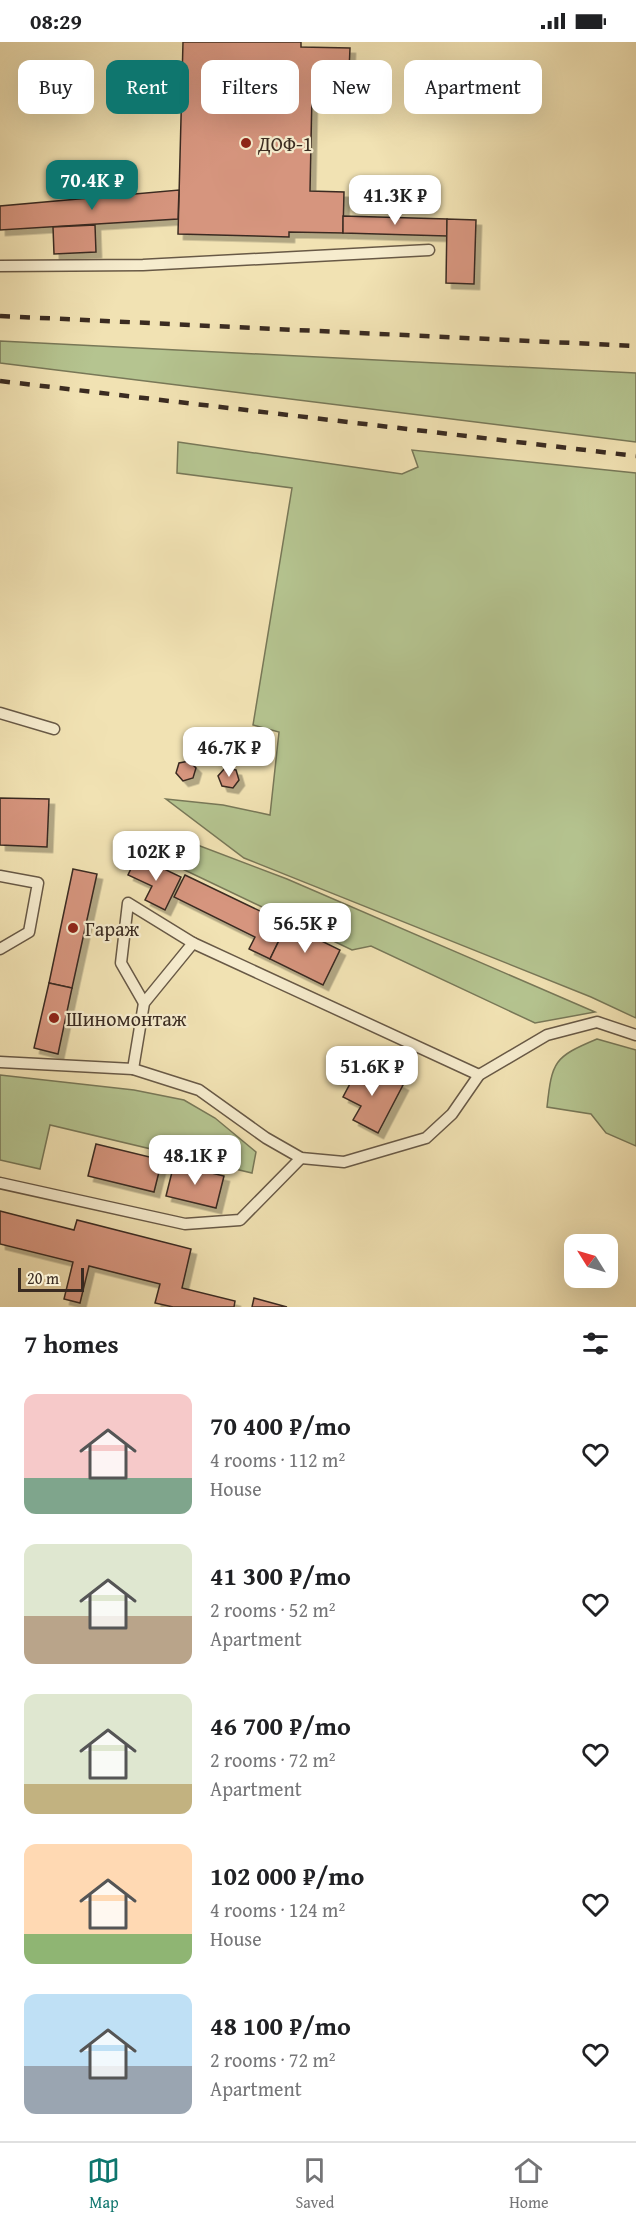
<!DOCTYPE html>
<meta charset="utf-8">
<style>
body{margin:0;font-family:"Gentium Book Plus",serif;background:#f2f2f2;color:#202124;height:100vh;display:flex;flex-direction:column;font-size:22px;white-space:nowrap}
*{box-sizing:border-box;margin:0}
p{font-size:20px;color:#757577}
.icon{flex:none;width:33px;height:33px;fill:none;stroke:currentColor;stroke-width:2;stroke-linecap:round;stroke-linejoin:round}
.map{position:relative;height:1265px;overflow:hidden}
.side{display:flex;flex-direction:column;background:#fff;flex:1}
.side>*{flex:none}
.banner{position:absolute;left:18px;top:18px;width:600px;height:54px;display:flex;gap:12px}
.needle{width:39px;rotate:307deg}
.tools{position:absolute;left:564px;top:1192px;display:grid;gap:12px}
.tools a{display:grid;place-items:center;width:54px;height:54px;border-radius:12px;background:#fff;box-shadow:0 6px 24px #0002;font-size:30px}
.scale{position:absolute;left:18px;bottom:15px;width:66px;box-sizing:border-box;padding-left:6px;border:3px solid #3a2b21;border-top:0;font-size:16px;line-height:21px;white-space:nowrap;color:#3a2b21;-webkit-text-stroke:4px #f6ecce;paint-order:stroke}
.price{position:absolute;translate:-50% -51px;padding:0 14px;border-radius:12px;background:#fff;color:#222;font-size:20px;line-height:39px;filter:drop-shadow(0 2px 3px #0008)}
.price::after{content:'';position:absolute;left:50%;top:36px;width:18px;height:14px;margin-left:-9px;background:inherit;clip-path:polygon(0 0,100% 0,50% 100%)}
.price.selected{background:#0f766e;color:#fff}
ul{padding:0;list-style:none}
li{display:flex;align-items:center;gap:18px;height:150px;padding:0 24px}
li span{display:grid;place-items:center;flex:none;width:168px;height:120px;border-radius:12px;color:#555}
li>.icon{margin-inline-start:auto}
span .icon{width:72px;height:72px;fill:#fffc;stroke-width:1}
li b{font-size:26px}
h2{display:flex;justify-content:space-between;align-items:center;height:72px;padding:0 24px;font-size:26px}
.tag{padding:0 21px;border-radius:12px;background:#fff;box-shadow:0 6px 24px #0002;font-size:21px;line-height:54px}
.tag.selected{background:#0f766e;color:#fff}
.status{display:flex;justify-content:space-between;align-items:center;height:42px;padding:0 30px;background:#fff;direction:ltr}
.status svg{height:16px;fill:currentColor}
.dock{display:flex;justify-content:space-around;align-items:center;height:84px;border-top:2px solid #e0e0e0;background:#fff;font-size:16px;color:#757577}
.dock a{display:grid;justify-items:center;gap:3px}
.dock .selected{color:#0f766e}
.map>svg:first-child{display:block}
</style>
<div class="status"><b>08:29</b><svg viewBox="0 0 49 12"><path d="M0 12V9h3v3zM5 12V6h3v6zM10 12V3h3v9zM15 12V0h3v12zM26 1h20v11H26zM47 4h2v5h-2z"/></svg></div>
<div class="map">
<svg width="636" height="1265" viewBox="0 0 636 1265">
<defs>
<filter id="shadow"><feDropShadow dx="5.5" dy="5.5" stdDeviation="0" flood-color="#0004"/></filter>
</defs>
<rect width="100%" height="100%" fill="#f1e2b3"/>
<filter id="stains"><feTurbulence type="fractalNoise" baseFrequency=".00333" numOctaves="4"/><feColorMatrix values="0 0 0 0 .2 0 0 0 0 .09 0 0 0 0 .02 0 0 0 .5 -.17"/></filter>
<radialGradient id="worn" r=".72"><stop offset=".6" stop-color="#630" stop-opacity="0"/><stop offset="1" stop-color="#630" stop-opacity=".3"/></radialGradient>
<g fill="#b5c490" stroke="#787858" stroke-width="1.5">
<polygon points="0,299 636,331 636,400 0,321"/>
<polygon points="178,400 402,432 418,425 412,408 636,431 636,976 591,955 244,816 166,757 223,763 270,773 279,690 253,683 292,446 177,431"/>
<polygon points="179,796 287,837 595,970 535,981 371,904 352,908 126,800"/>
<path d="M597,997L636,1008V1104L606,1091L591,1072L547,1065C552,1019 554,1015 597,997Z"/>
<polygon points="0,1033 134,1048 184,1058 215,1076 256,1110 252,1131 50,1083 40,1127 0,1118"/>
</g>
<g fill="#d6957e" stroke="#3a2b21" stroke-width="1.5" filter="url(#shadow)">
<polygon points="183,0 301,0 301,5 350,6 348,53 312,52 310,149 344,150 343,191 289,190 289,195 178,192"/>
<polygon points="179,148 178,177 0,188 0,164"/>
<polygon points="343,174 447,177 447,194 343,191"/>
<polygon points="447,177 476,178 474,242 446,241"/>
<polygon points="95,183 96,210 54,212 53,185"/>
<polygon points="189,719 196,726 193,736 183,739 176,731 179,721"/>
<polygon points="225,726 236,728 239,738 233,746 222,744 218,734"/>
<polygon points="0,756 49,757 47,805 0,803"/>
<polygon points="137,814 181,835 165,868 145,858 152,844 128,833"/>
<polygon points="73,827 97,832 72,946 49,941"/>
<polygon points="185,833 287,882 270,917 249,907 255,895 174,855"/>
<polygon points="287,882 340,908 323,943 270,917"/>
<polygon points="49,941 72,946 58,1012 34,1006"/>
<polygon points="361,1021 403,1043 378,1091 353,1078 361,1064 343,1055"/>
<polygon points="96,1102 162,1118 154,1150 88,1134"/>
<polygon points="174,1122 224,1134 216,1166 166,1154"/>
<polygon points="0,1169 74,1188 77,1178 191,1207 182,1246 235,1259 234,1265 173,1265 155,1261 160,1242 89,1224 80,1261 64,1257 73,1220 0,1202"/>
<polygon points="254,1256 287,1265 252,1265"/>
</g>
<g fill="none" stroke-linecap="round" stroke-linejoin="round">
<g stroke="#685946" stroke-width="13">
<g id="lane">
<polyline points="0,224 143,223 429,208"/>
<polyline points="0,671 54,687"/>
<polyline points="0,834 38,841 29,890 0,907"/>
<polyline points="144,961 121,921 128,861 193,901"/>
<polyline points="0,1020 133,1027 199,1048 266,1096 301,1116 344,1120 426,1096 452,1072 479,1033 547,993 597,980 636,993"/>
<polyline points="133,1027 144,961 193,901 479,1033"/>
<polyline points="0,1141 185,1182 240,1178 301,1116"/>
</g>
</g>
<use href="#lane" stroke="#f6ecce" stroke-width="10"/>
<g stroke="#3a2b21" stroke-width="4.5" stroke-dasharray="10 10" stroke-linecap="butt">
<polyline points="0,274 636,304"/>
<polyline points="0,339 636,414"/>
</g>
</g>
<g fill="#8f2418" stroke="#f6ecce" stroke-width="2">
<circle cx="246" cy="101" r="6"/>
<circle cx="73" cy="886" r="6"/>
<circle cx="54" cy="976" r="6"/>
</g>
<g text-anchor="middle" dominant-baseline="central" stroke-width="4.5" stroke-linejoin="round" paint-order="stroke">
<g font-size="20" fill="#3a2b21" stroke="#f6ecce" text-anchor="start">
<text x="258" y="101">ДОФ-1</text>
<text x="85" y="886">Гараж</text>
<text x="66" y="976">Шиномонтаж</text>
</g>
</g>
<rect width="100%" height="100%" filter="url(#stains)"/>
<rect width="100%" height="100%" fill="url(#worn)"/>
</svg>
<div class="tools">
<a><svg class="needle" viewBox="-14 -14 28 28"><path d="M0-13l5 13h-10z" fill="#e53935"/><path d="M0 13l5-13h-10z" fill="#757577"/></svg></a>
</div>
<div class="scale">20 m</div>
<b class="price selected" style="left:92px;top:169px">70.4K ₽</b>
<b class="price" style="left:395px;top:184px">41.3K ₽</b>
<b class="price" style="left:229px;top:736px">46.7K ₽</b>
<b class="price" style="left:156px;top:840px">102K ₽</b>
<b class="price" style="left:305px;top:912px">56.5K ₽</b>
<b class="price" style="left:372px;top:1055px">51.6K ₽</b>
<b class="price" style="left:195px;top:1144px">48.1K ₽</b>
<div class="banner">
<a class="tag">Buy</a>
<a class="tag selected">Rent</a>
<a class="tag">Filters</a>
<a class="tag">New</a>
<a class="tag">Apartment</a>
</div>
</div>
<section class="side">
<h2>7 homes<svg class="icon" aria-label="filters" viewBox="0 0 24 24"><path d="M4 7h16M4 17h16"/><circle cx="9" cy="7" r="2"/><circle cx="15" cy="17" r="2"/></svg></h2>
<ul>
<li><span style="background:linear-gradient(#f6c9c9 70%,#7fa58c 0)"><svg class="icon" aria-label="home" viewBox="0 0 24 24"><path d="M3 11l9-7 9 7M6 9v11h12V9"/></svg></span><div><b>70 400 ₽/mo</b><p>4 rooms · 112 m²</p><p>House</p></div><svg class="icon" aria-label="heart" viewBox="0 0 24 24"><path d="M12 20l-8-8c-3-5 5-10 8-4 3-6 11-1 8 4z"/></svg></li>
<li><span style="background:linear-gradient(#dfe7d0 60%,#b9a48a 0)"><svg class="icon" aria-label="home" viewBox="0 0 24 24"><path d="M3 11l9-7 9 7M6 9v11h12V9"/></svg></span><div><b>41 300 ₽/mo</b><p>2 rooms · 52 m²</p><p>Apartment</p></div><svg class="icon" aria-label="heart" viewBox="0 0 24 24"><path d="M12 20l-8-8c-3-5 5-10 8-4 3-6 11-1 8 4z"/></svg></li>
<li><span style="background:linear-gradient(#dfe7d0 75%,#c2b280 0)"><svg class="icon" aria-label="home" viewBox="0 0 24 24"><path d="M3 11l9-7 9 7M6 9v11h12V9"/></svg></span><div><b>46 700 ₽/mo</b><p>2 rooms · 72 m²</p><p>Apartment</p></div><svg class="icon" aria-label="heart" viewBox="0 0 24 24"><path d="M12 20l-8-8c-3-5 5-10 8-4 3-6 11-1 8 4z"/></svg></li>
<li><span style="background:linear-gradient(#ffd9b3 75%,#8fb573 0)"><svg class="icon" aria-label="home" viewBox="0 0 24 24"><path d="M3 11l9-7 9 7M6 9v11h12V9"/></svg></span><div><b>102 000 ₽/mo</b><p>4 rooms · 124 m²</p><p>House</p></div><svg class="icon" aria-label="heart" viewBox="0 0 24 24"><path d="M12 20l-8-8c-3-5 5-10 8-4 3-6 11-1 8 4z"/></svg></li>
<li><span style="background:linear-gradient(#bfe0f5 60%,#9aa5b1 0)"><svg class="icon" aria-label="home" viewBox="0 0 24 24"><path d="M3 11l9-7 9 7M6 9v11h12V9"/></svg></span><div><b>48 100 ₽/mo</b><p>2 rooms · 72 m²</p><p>Apartment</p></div><svg class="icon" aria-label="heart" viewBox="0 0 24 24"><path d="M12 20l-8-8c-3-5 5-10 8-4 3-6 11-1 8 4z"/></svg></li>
</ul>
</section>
<nav class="dock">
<a class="selected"><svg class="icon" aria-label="map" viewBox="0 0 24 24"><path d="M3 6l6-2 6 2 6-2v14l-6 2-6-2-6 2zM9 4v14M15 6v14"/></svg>Map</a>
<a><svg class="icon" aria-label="saved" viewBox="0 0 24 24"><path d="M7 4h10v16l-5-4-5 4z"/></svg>Saved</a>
<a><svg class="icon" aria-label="home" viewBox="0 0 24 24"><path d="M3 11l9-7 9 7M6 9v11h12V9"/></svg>Home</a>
</nav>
